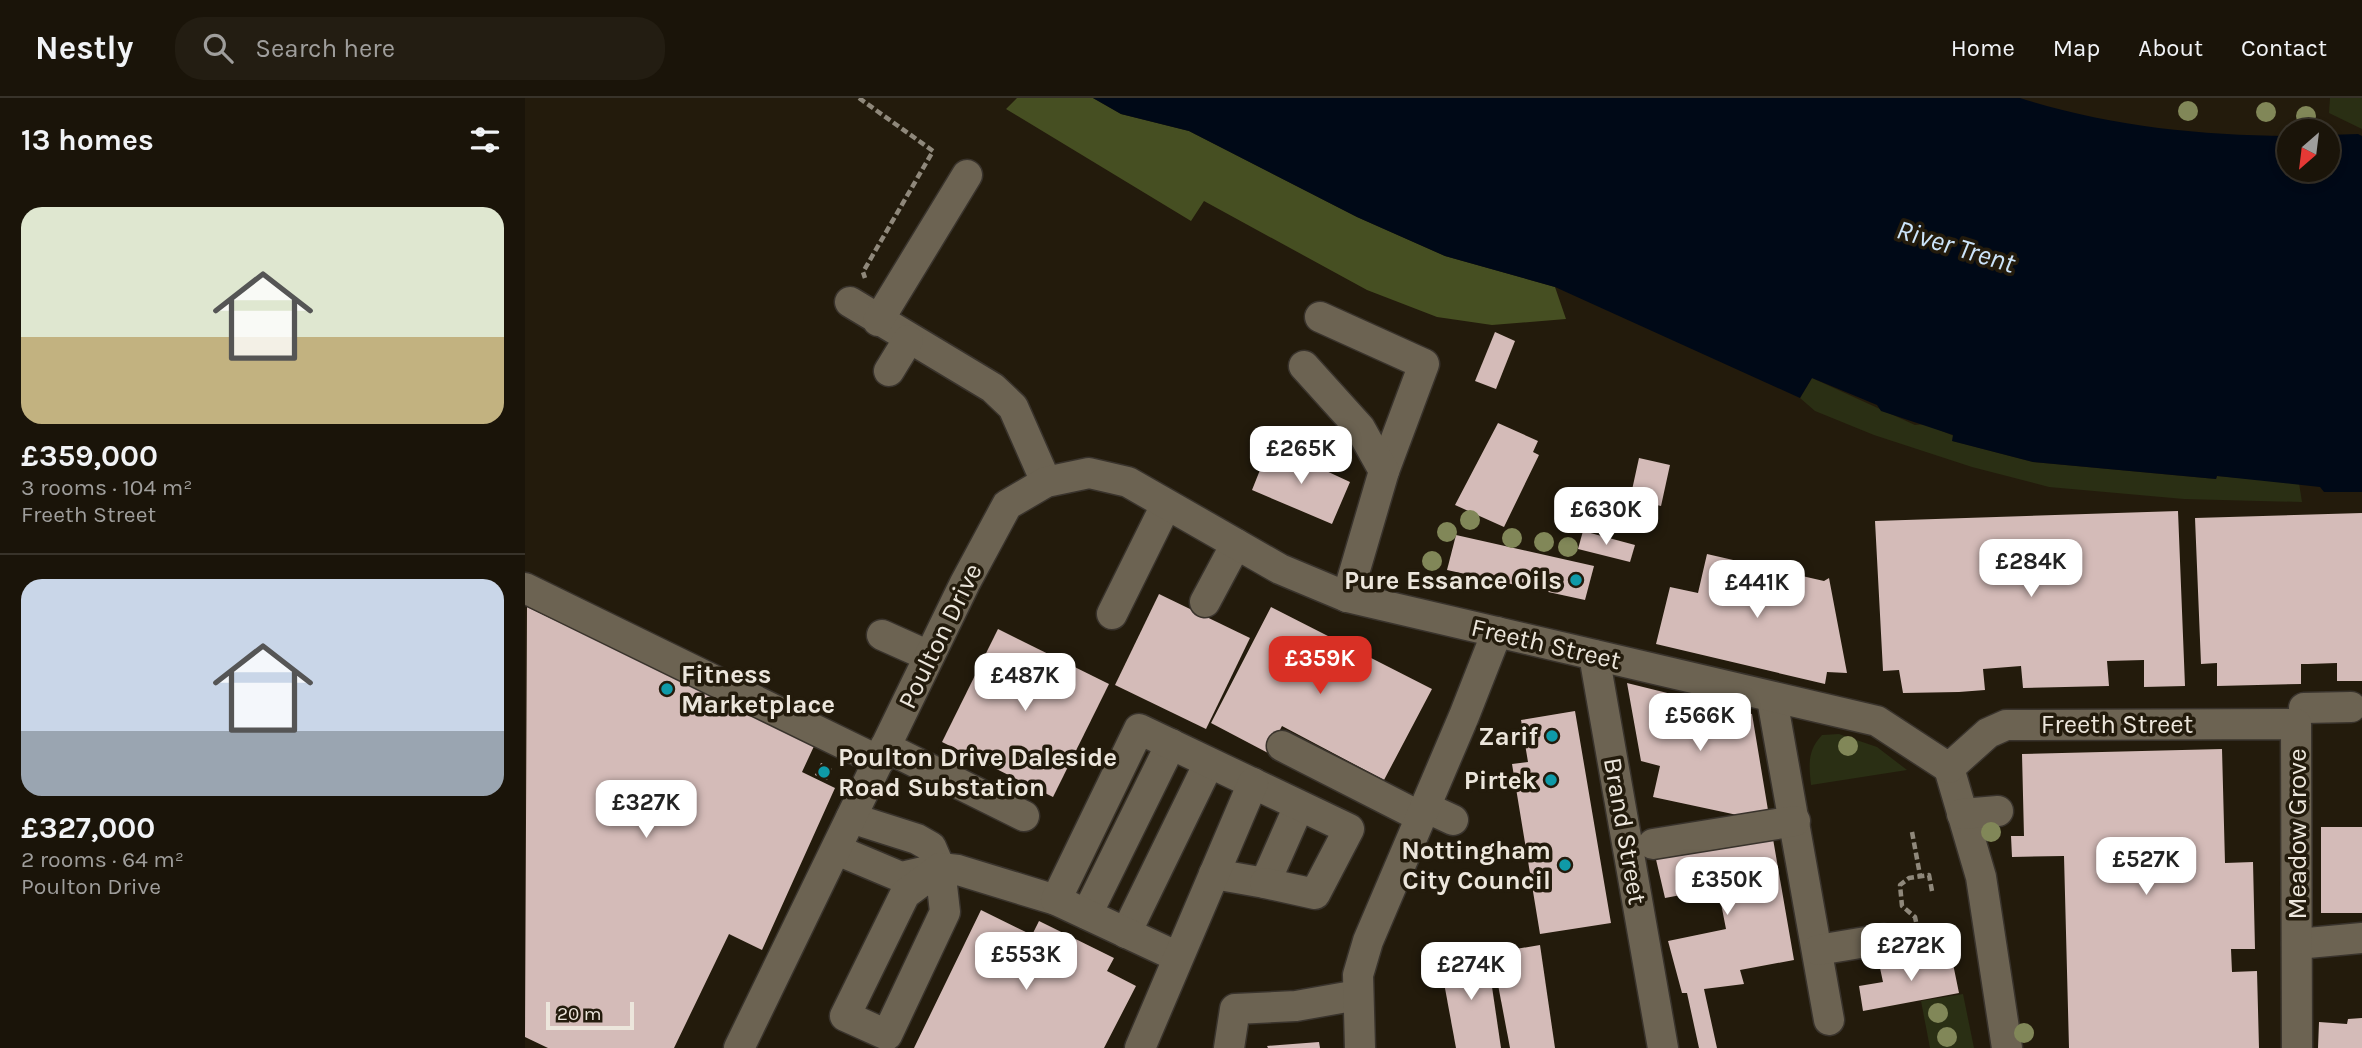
<!DOCTYPE html>
<meta charset="utf-8">
<style>
body{margin:0;font-family:Karla,sans-serif;background:#231d12;color:#f1f3f6;height:100vh;display:flex;flex-direction:column;font-size:26px;white-space:nowrap}
*{box-sizing:border-box;margin:0}
p{font-size:23px;color:#9f9e9c}
.icon{flex:none;width:38px;height:38px;fill:none;stroke:currentColor;stroke-width:2;stroke-linecap:round;stroke-linejoin:round}
.map{position:relative;flex:1;overflow:hidden}
.details{display:flex;flex-direction:column;background:#1a1409;width:525px}
.details>*{flex:none}
.needle{width:46px;rotate:208deg}
.fabs{position:absolute;left:1752px;top:21px;display:grid;gap:14px}
.fabs a{display:grid;place-items:center;width:63px;height:63px;border-radius:50%;background:#1a1409;box-shadow:0 4px 10px #0003,0 0 0 2px #38332a;font-size:35px}
.scale{position:absolute;left:21px;bottom:18px;width:88px;box-sizing:border-box;padding-left:7px;border:4px solid #ece6dc;border-top:0;font-size:19px;line-height:24px;white-space:nowrap;color:#ece6dc;-webkit-text-stroke:5px #231b0c;paint-order:stroke}
.price{position:absolute;translate:-50% -60px;padding:0 16px;border-radius:14px;background:#fff;color:#222;font-size:23px;line-height:46px;filter:drop-shadow(0 2px 4px #0008)}
.price::after{content:'';position:absolute;left:50%;top:42px;width:21px;height:16px;margin-left:-10px;background:inherit;clip-path:polygon(0 0,100% 0,50% 100%)}
.price.on{background:#d93025;color:#fff}
ul{padding:0;list-style:none}
li{display:grid;align-content:center;gap:14px;height:371px;padding:0 21px}
li+li{border-top:2px solid #38332a}
li span{display:grid;place-items:center;height:217px;border-radius:21px;color:#555}
li>.icon{margin-inline-start:auto}
span .icon{width:126px;height:126px;fill:#fffc;stroke-width:1}
li b{font-size:30px}
h2{display:flex;justify-content:space-between;align-items:center;height:84px;padding:0 21px;font-size:30px}
header{display:flex;align-items:center;gap:42px;box-sizing:border-box;height:98px;padding:0 35px;background:#1a1409;border-bottom:2px solid #38332a}
header strong{font-size:33px}
nav{display:flex;gap:38px;margin-inline-start:auto;font-size:24px}
.search{width:490px;height:63px;background:#231d12;display:flex;align-items:center;gap:18px;box-sizing:border-box;padding:0 24px;border-radius:28px;color:#9f9e9c;font-size:26px}
main{display:flex;flex:1;min-height:0}
.map>svg:first-child{display:block}
</style>
<header>
<strong>Nestly</strong>
<div class="search"><svg class="icon" aria-label="search" viewBox="0 0 24 24"><circle cx="10" cy="10" r="6"/><path d="M15 15l6 6"/></svg>Search here</div>
<nav><a>Home</a><a>Map</a><a>About</a><a>Contact</a></nav>
</header>
<main>
<section class="details">
<h2>13 homes<svg class="icon" aria-label="filters" viewBox="0 0 24 24"><path d="M4 7h16M4 17h16"/><circle cx="9" cy="7" r="2"/><circle cx="15" cy="17" r="2"/></svg></h2>
<ul>
<li><span style="background:linear-gradient(#dfe7d0 60%,#c2b280 0)"><svg class="icon" aria-label="home" viewBox="0 0 24 24"><path d="M3 11l9-7 9 7M6 9v11h12V9"/></svg></span><div><b>£359,000</b><p>3 rooms · 104 m²</p><p>Freeth Street</p></div></li>
<li><span style="background:linear-gradient(#c9d6e8 70%,#9aa5b1 0)"><svg class="icon" aria-label="home" viewBox="0 0 24 24"><path d="M3 11l9-7 9 7M6 9v11h12V9"/></svg></span><div><b>£327,000</b><p>2 rooms · 64 m²</p><p>Poulton Drive</p></div></li>
</ul>
</section>
<div class="map">
<svg width="1837" height="950" viewBox="0 0 1837 950">
<rect width="100%" height="100%" fill="#231b0c"/>
<g fill="#2a2f14">
<polygon points="1805,0 1837,0 1837,31 1804,15"/>
<polygon points="1287,280 1390,327 1400,326 1429,338 1428,343 1508,364 1691,381 1692,378 1774,385 1777,404 1659,401 1524,389 1447,369 1349,337 1290,313 1275,300"/>
<path d="M1314,636L1352,649L1382,672L1286,687C1284,667 1282,653 1297,637Z"/>
<polygon points="1438,896 1449,950 1405,950 1396,903"/>
</g>
<polygon fill="#464f22" points="492,0 568,0 596,16 664,33 832,119 920,158 1030,189 1041,221 967,227 912,219 842,192 679,103 666,123 481,11"/>
<path fill="#000917" d="M568,0H1495C1583,28 1672,37 1764,38V72H1802L1803,37L1833,36L1837,38V394H1799L1795,389L1692,378L1691,381L1508,364L1427,343L1428,337L1356,313L1352,307L1287,280L1275,300L1030,189L920,158L832,119L664,33L596,16Z"/>
<g fill="#d4bbb8">
<polygon points="970,234 990,243 971,291 950,283"/>
<polygon points="973,325 1013,343 1008,354 1014,357 979,429 930,407"/>
<polygon points="754,351 825,384 807,426 727,392 741,357 750,362"/>
<polygon points="1114,360 1145,367 1136,408 1105,401"/>
<polygon points="1653,413 1660,588 1619,589 1619,562 1582,563 1584,588 1498,590 1496,568 1458,571 1460,592 1434,594 1378,595 1374,572 1358,573 1350,423"/>
<polygon points="1837,415 1837,583 1812,583 1812,565 1783,566 1776,566 1776,586 1692,588 1692,565 1676,566 1670,420"/>
<polygon points="1058,433 1110,447 1105,464 1053,451"/>
<polygon points="931,437 1069,468 1060,502 922,472"/>
<polygon points="1182,456 1299,483 1304,480 1322,575 1302,574 1300,586 1131,546 1145,489 1173,495"/>
<polygon points="634,496 725,540 681,631 590,587"/>
<polygon points="2,509 290,646 277,674 310,690 237,852 204,836 149,950 23,950 0,939"/>
<polygon points="746,509 907,591 859,682 757,628 743,655 686,625"/>
<polygon points="473,531 584,586 528,699 417,644"/>
<polygon points="1102,585 1227,616 1245,724 1128,699 1135,668 1116,663"/>
<polygon points="1050,613 1086,825 1015,836 987,666 1003,664 996,622"/>
<polygon points="1697,651 1700,765 1728,764 1730,851 1706,851 1707,874 1732,873 1734,950 1544,950 1539,758 1487,759 1486,738 1499,738 1497,656"/>
<polygon points="296,665 307,671 302,682 290,677"/>
<rect x="1796" y="729" width="41" height="86"/>
<polygon points="1247,735 1269,862 1215,872 1219,886 1179,891 1192,950 1174,950 1162,895 1157,895 1143,843 1201,831 1193,790 1140,800 1129,753"/>
<polygon points="456,812 507,837 514,823 589,860 582,873 611,888 579,950 389,950"/>
<polygon points="1015,847 1030,950 985,950 967,855"/>
<polygon points="962,855 976,950 931,950 915,863"/>
<polygon points="1426,856 1434,895 1338,913 1334,888 1358,884 1355,870"/>
<polygon points="1837,920 1837,950 1793,950 1794,924 1822,926 1823,921"/>
<polygon points="794,944 795,950 743,950 742,948"/>
</g>
<g fill="none" stroke-linecap="round" stroke-linejoin="round">
<g stroke="#39332c" stroke-width="33">
<g id="minor">
<polyline points="325,204 468,290 488,309 521,384"/>
<polyline points="795,219 899,266 859,373"/>
<polyline points="353,223 442,77"/>
<polyline points="779,268 835,330 859,373 822,499"/>
<polyline points="364,273 383,242"/>
<polyline points="0,490 354,663"/>
<polyline points="680,504 711,446"/>
<polyline points="587,516 641,407"/>
<polyline points="357,537 404,558"/>
<polyline points="1069,557 1138,950"/>
<polyline points="1247,601 1304,922"/>
<polyline points="1779,610 1826,609"/>
<polyline points="757,648 896,719"/>
<polyline points="360,649 499,718"/>
<polyline points="1424,670 1456,779 1482,950"/>
<polyline points="900,709 928,722"/>
<polyline points="1437,716 1473,713"/>
<polyline points="1128,746 1270,723"/>
<polyline points="312,752 376,779 415,770 406,749 392,741 326,720"/>
<polyline points="415,770 420,814 362,937 320,918 380,796 415,770 433,772 531,802"/>
<polyline points="689,776 740,785 774,708"/>
<polyline points="562,816 646,646"/>
<polyline points="601,835 684,665"/>
<polyline points="1772,846 1837,840"/>
<polyline points="1293,852 1359,841"/>
<polyline points="653,859 531,802 614,631 824,731 790,796 740,785"/>
<polyline points="214,950 440,485 482,407 521,384 564,375 603,384 755,471 822,499 1352,623 1424,670 1463,635 1481,627 1771,626 1772,950"/>
<polyline points="615,950 728,685"/>
<polyline points="704,950 710,911 771,908 833,897"/>
<polyline points="835,950 833,877 843,843 939,618 972,534"/>
</g>
</g>
<g stroke="#8f887b" stroke-width="4.5" stroke-dasharray="7 3.5" stroke-linecap="butt">
<polyline points="334,0 408,53 338,174 340,180"/>
<polyline points="1387,734 1395,777"/>
<polyline points="1407,793 1404,777 1384,780 1375,787 1377,808 1390,819 1396,847 1437,842"/>
<polyline points="1403,846 1407,860"/>
</g>
<use href="#minor" stroke="#6c6352" stroke-width="30"/>
</g>
<g fill="#818758">
<circle cx="1663" cy="13" r="10"/>
<circle cx="1741" cy="14" r="10"/>
<circle cx="1781" cy="18" r="10"/>
<circle cx="945" cy="422" r="10"/>
<circle cx="922" cy="434" r="10"/>
<circle cx="987" cy="440" r="10"/>
<circle cx="1019" cy="444" r="10"/>
<circle cx="1043" cy="449" r="10"/>
<circle cx="907" cy="463" r="10"/>
<circle cx="1323" cy="648" r="10"/>
<circle cx="1466" cy="734" r="10"/>
<circle cx="1413" cy="915" r="10"/>
<circle cx="1499" cy="935" r="10"/>
<circle cx="1422" cy="939" r="10"/>
</g>
<g fill="#0f9aa8" stroke="#231b0c" stroke-width="2.5">
<circle cx="1051" cy="482" r="7"/>
<circle cx="142" cy="591" r="7"/>
<circle cx="1027" cy="638" r="7"/>
<circle cx="299" cy="674" r="7"/>
<circle cx="1026" cy="682" r="7"/>
<circle cx="1040" cy="767" r="7"/>
</g>
<g text-anchor="middle" dominant-baseline="central" stroke-width="7" stroke-linejoin="round" paint-order="stroke">
<g font-size="26" font-weight="bold" fill="#ece6dc" stroke="#231b0c" text-anchor="end">
<text x="1037" y="482">Pure Essance Oils</text>
<text x="156" y="576" text-anchor="start">Fitness<tspan x="156" dy="30">Marketplace</tspan></text>
<text x="1013" y="638">Zarif</text>
<text x="313" y="659" text-anchor="start">Poulton Drive Daleside<tspan x="313" dy="30">Road Substation</tspan></text>
<text x="1012" y="682">Pirtek</text>
<text x="1026" y="752">Nottingham<tspan x="1026" dy="30">City Council</tspan></text>
</g>
<g font-size="26" fill="#ece6dc" stroke="#231b0c">
<text transform="translate(415 538) rotate(-64)">Poulton Drive</text>
<text transform="translate(1021 546) rotate(13)">Freeth Street</text>
<text x="1592" y="626">Freeth Street</text>
<text transform="translate(1100 733) rotate(80)">Brand Street</text>
<text transform="translate(1772 736) rotate(-90)">Meadow Grove</text>
</g>
<g font-size="28" font-style="italic" fill="#cde5fb" stroke="#231b0c">
<text transform="translate(1431 148) rotate(17)">River Trent</text>
</g>
</g>
</svg>
<div class="fabs">
<a><svg class="needle" viewBox="-14 -14 28 28"><path d="M0-13l5 13h-10z" fill="#e53935"/><path d="M0 13l5-13h-10z" fill="#9f9e9c"/></svg></a>
</div>
<div class="scale">20 m</div>
<b class="price" style="left:776px;top:388px">£265K</b>
<b class="price" style="left:1081px;top:449px">£630K</b>
<b class="price" style="left:1506px;top:501px">£284K</b>
<b class="price" style="left:1232px;top:522px">£441K</b>
<b class="price on" style="left:795px;top:598px">£359K</b>
<b class="price" style="left:500px;top:615px">£487K</b>
<b class="price" style="left:1175px;top:655px">£566K</b>
<b class="price" style="left:121px;top:742px">£327K</b>
<b class="price" style="left:1621px;top:799px">£527K</b>
<b class="price" style="left:1202px;top:819px">£350K</b>
<b class="price" style="left:1386px;top:885px">£272K</b>
<b class="price" style="left:501px;top:894px">£553K</b>
<b class="price" style="left:946px;top:904px">£274K</b>
</div>
</main>
